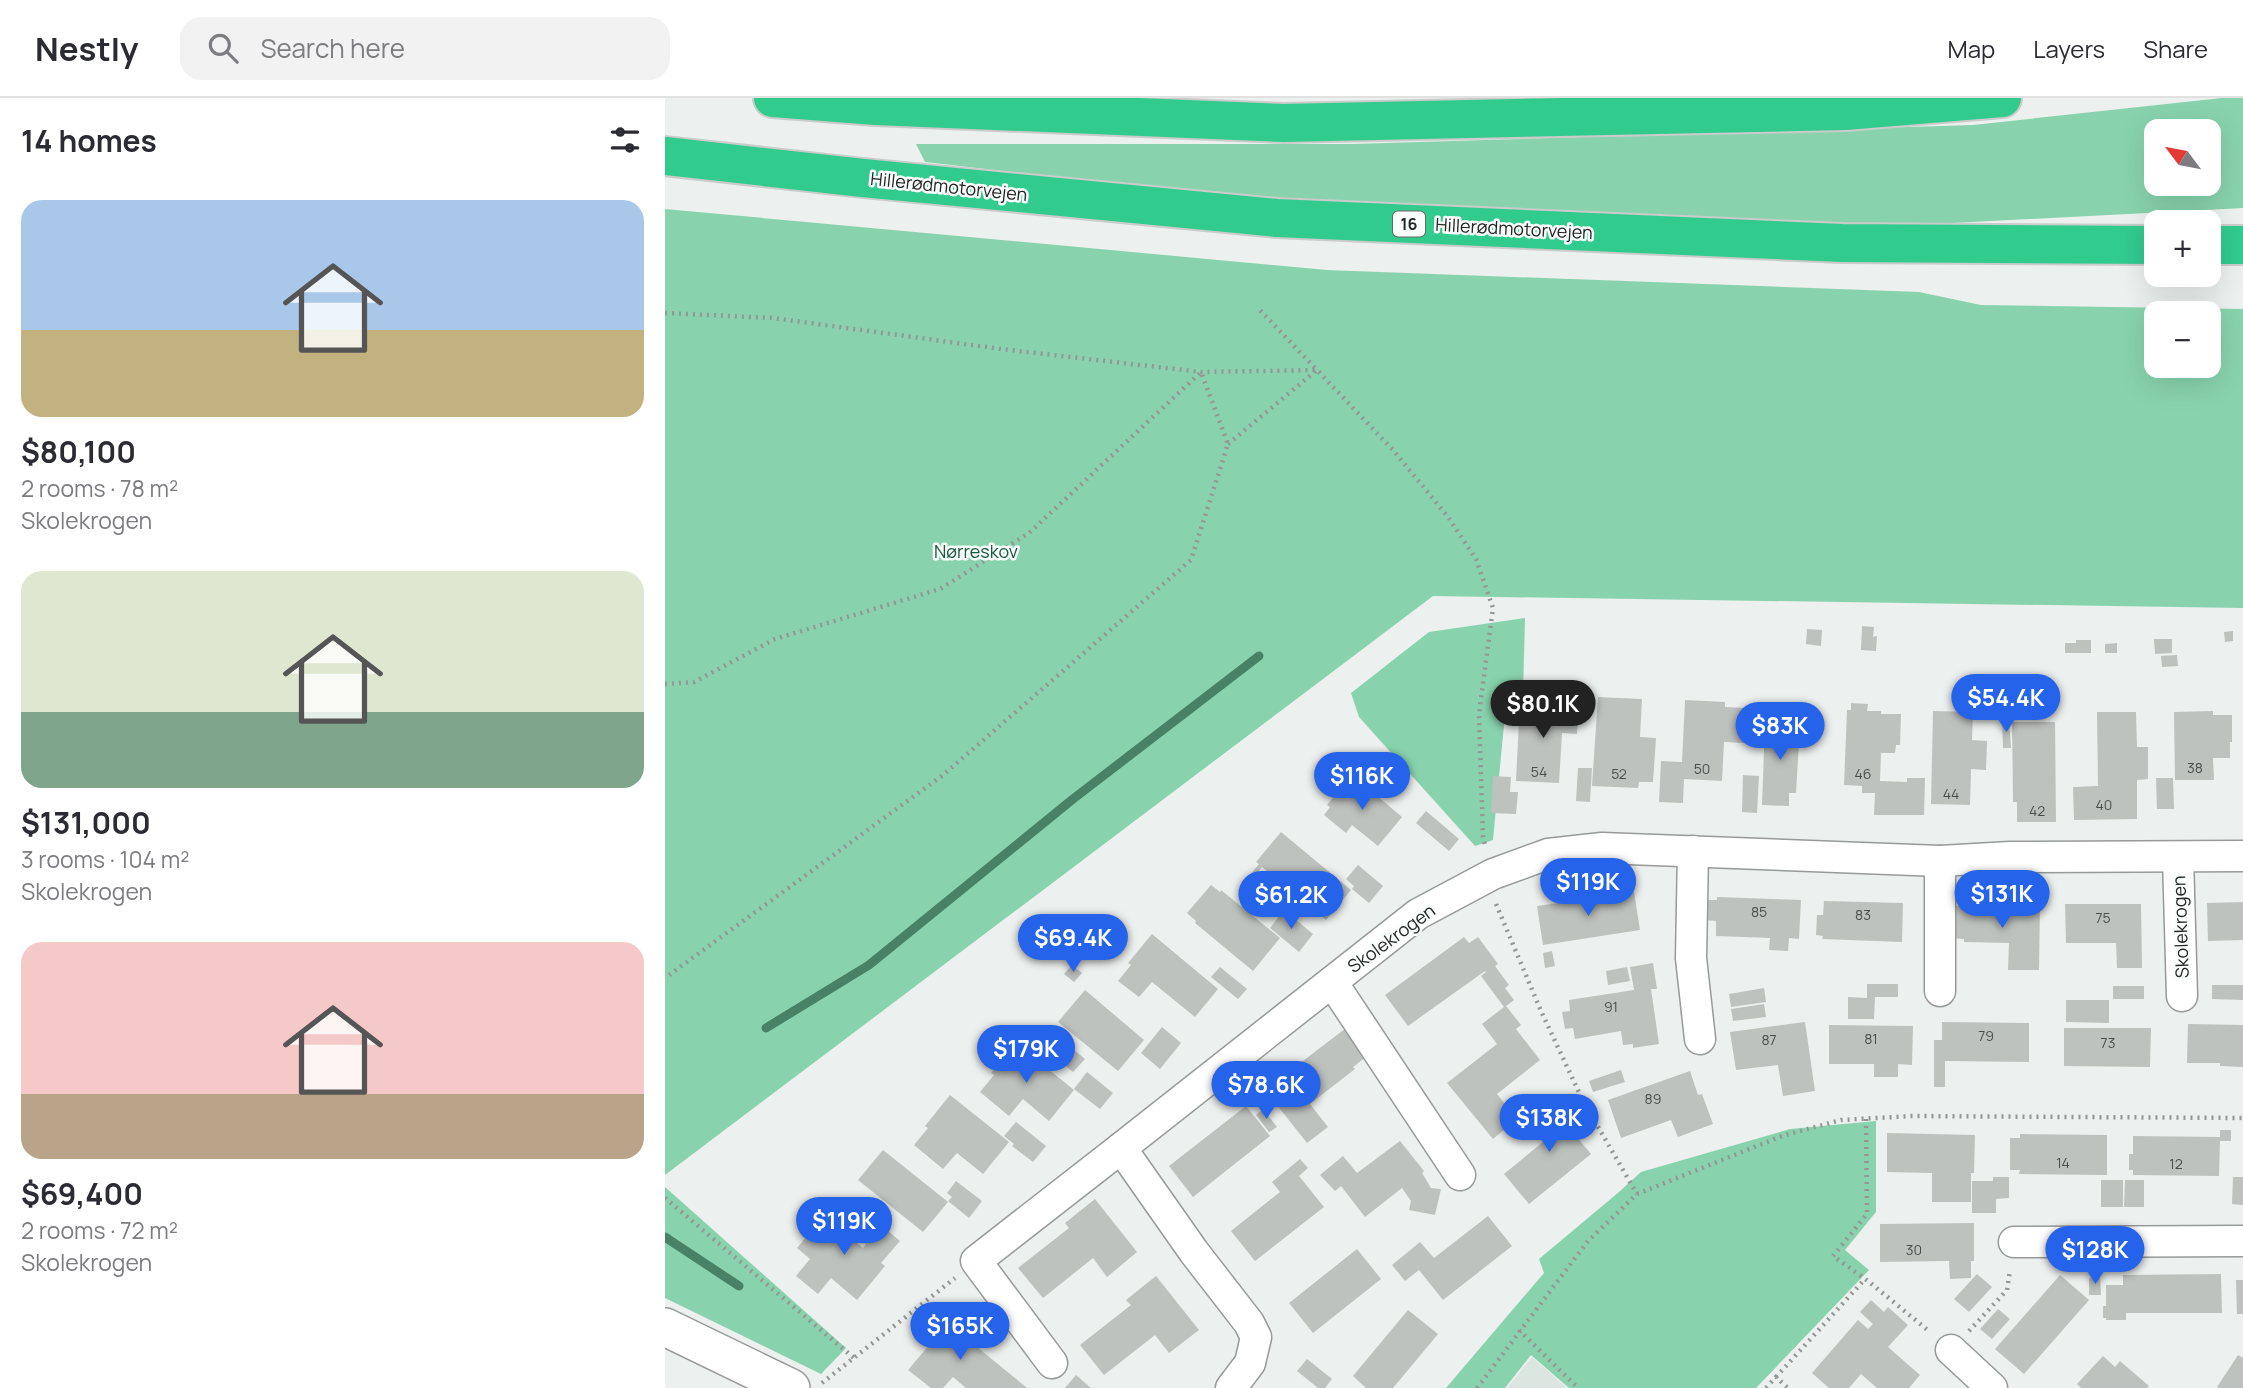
<!DOCTYPE html>
<meta charset="utf-8">
<style>
body{margin:0;font-family:Manrope,sans-serif;background:#f2f2f3;color:#2b2b33;height:100vh;display:flex;flex-direction:column;font-size:26px;white-space:nowrap}
*{box-sizing:border-box;margin:0}
p{font-size:23px;color:#7c7c81}
.icon{flex:none;width:38px;height:38px;fill:none;stroke:currentColor;stroke-width:2;stroke-linecap:round;stroke-linejoin:round}
.map{position:relative;flex:1;overflow:hidden}
.details{display:flex;flex-direction:column;background:#fff;width:665px}
.details>*{flex:none}
.needle{width:46px;rotate:302deg}
.controls{position:absolute;left:1479px;top:21px;display:grid;gap:14px}
.controls a{display:grid;place-items:center;width:77px;height:77px;border-radius:14px;background:#fff;box-shadow:0 7px 28px #0002;font-size:35px}
.price{position:absolute;translate:-50% -60px;padding:0 16px;border-radius:24px;background:#2563eb;color:#fff;font-size:23px;line-height:46px;filter:drop-shadow(0 2px 4px #0008)}
.price::after{content:'';position:absolute;left:50%;top:42px;width:21px;height:16px;margin-left:-10px;background:inherit;clip-path:polygon(0 0,100% 0,50% 100%)}
.price.current{background:#222;color:#fff}
ul{padding:0;list-style:none}
li{display:grid;align-content:center;gap:14px;height:371px;padding:0 21px}
li span{display:grid;place-items:center;height:217px;border-radius:21px;color:#555}
li>.icon{margin-inline-start:auto}
span .icon{width:126px;height:126px;fill:#fffc;stroke-width:1}
li b{font-size:30px}
h2{display:flex;justify-content:space-between;align-items:center;height:84px;padding:0 21px;font-size:30px}
header{display:flex;align-items:center;gap:42px;box-sizing:border-box;height:98px;padding:0 35px;background:#fff;border-bottom:2px solid #e1e1e2}
header strong{font-size:33px}
nav{display:flex;gap:38px;margin-inline-start:auto;font-size:24px}
.search{width:490px;height:63px;background:#f2f2f3;display:flex;align-items:center;gap:18px;box-sizing:border-box;padding:0 24px;border-radius:21px;color:#7c7c81;font-size:26px}
main{display:flex;flex:1;min-height:0}
.map>svg:first-child{display:block}
</style>
<header>
<strong>Nestly</strong>
<div class="search"><svg class="icon" aria-label="search" viewBox="0 0 24 24"><circle cx="10" cy="10" r="6"/><path d="M15 15l6 6"/></svg>Search here</div>
<nav><a>Map</a><a>Layers</a><a>Share</a></nav>
</header>
<main>
<section class="details">
<h2>14 homes<svg class="icon" aria-label="filters" viewBox="0 0 24 24"><path d="M4 7h16M4 17h16"/><circle cx="9" cy="7" r="2"/><circle cx="15" cy="17" r="2"/></svg></h2>
<ul>
<li><span style="background:linear-gradient(#a9c7e8 60%,#c2b280 0)"><svg class="icon" aria-label="home" viewBox="0 0 24 24"><path d="M3 11l9-7 9 7M6 9v11h12V9"/></svg></span><div><b>$80,100</b><p>2 rooms · 78 m²</p><p>Skolekrogen</p></div></li>
<li><span style="background:linear-gradient(#dfe7d0 65%,#7fa58c 0)"><svg class="icon" aria-label="home" viewBox="0 0 24 24"><path d="M3 11l9-7 9 7M6 9v11h12V9"/></svg></span><div><b>$131,000</b><p>3 rooms · 104 m²</p><p>Skolekrogen</p></div></li>
<li><span style="background:linear-gradient(#f6c9c9 70%,#b9a48a 0)"><svg class="icon" aria-label="home" viewBox="0 0 24 24"><path d="M3 11l9-7 9 7M6 9v11h12V9"/></svg></span><div><b>$69,400</b><p>2 rooms · 72 m²</p><p>Skolekrogen</p></div></li>
</ul>
</section>
<div class="map">
<svg width="1578" height="1290" viewBox="0 0 1578 1290">
<rect width="100%" height="100%" fill="#ecf0ee"/>
<polygon fill="#dbe6e0" points="867,1259 902,1290 842,1290"/>
<g fill="#88d3ad" fill-rule="evenodd">
<path d="M1557,0H1578V110L1231,128L662,111L260,64L251,46H688L1308,27ZM1491,33H1544V86H1491Z"/>
<path d="M0,111L662,172L1254,194L1316,207L1578,211V510L768,498L0,1077ZM1491,215H1544V268H1491Z"/>
<polygon points="860,520 858,595 842,595 828,742 810,748 694,619 686,595 764,534"/>
<polygon points="1211,1023 1211,1114 1180,1152 1204,1172 1091,1290 904,1290 866,1257 840,1290 781,1290 879,1175 874,1161 954,1094 976,1074 1125,1031"/>
<polygon points="0,1089 181,1250 156,1276 0,1200"/>
</g>
<g fill="none" stroke-linecap="round" stroke-linejoin="round">
<g stroke="#478166" stroke-width="9">
<polyline points="101,930 204,867 408,701 594,558"/>
<polyline points="0,1139 74,1188"/>
</g>
</g>
<g fill="#bec2bf">
<polygon points="1197,528 1209,529 1208,539 1212,538 1211,553 1196,552"/>
<polygon points="1142,531 1157,532 1156,548 1141,546"/>
<polygon points="1568,533 1568,543 1560,544 1559,534"/>
<polygon points="1489,541 1507,541 1507,555 1490,556"/>
<polygon points="1411,542 1426,542 1426,555 1400,555 1400,545 1411,545"/>
<polygon points="1452,545 1452,555 1440,555 1440,546"/>
<polygon points="1512,557 1513,568 1497,569 1496,558"/>
<polygon points="933,599 977,601 975,639 991,640 988,684 974,684 973,690 927,688"/>
<polygon points="1020,602 1060,604 1060,609 1081,610 1079,645 1059,644 1057,683 1019,681 1018,705 994,704 996,663 1017,664"/>
<polygon points="855,604 914,607 912,636 897,635 894,685 851,683"/>
<polygon points="1186,605 1203,606 1202,613 1216,613 1216,616 1236,616 1235,647 1231,647 1230,655 1216,655 1215,683 1242,684 1242,680 1260,680 1259,717 1209,717 1210,695 1197,695 1197,688 1179,687 1182,612 1186,612"/>
<polygon points="1268,613 1308,614 1307,642 1322,643 1321,672 1306,671 1305,707 1266,706"/>
<polygon points="1548,613 1548,617 1567,617 1567,644 1565,644 1565,660 1548,660 1549,682 1510,682 1509,614"/>
<polygon points="1432,614 1471,614 1472,649 1483,649 1483,681 1472,682 1472,721 1409,722 1408,689 1433,688"/>
<polygon points="1107,621 1132,622 1132,627 1135,628 1131,695 1124,695 1124,708 1097,707 1100,626 1106,627"/>
<polygon points="1337,622 1344,622 1346,650 1338,650"/>
<polygon points="1347,624 1390,624 1391,724 1352,724 1352,704 1348,704"/>
<polygon points="913,670 927,670 925,704 911,703"/>
<polygon points="687,677 737,719 713,748 687,727 681,735 659,717 665,709 662,707"/>
<polygon points="1078,677 1094,678 1092,715 1077,714"/>
<polygon points="828,678 846,679 845,694 853,694 851,716 826,715"/>
<polygon points="1491,680 1508,680 1509,711 1492,711"/>
<polygon points="761,713 794,741 784,753 751,725"/>
<polygon points="616,734 686,792 661,822 597,769 587,781 584,778 594,766 591,764"/>
<polygon points="693,767 718,788 704,805 687,791 689,788 681,781"/>
<polygon points="546,787 555,794 556,792 615,840 588,873 530,825 531,823 522,815"/>
<polygon points="969,794 975,832 878,847 872,808"/>
<polygon points="1052,799 1136,802 1134,841 1124,840 1123,853 1104,852 1105,840 1051,838 1051,823 1040,822 1041,802 1052,802"/>
<polygon points="1159,803 1238,805 1237,844 1157,841 1158,838 1151,837 1152,817 1158,817"/>
<polygon points="1578,804 1578,842 1543,843 1542,805"/>
<polygon points="1299,805 1375,806 1374,872 1343,872 1344,845 1299,844 1299,841 1286,840 1286,808 1299,808"/>
<polygon points="1400,806 1476,806 1477,870 1452,870 1451,845 1401,845"/>
<polygon points="619,812 648,836 634,854 605,830"/>
<polygon points="487,836 553,891 530,919 487,884 474,899 453,883 466,867 463,865"/>
<polygon points="799,839 804,845 813,839 833,866 830,868 844,887 840,890 849,902 841,908 856,927 851,931 875,962 832,996 852,1021 828,1041 782,985 832,946 817,926 839,909 816,878 821,874 820,873 743,928 720,897"/>
<polygon points="887,853 890,868 880,870 878,855"/>
<polygon points="988,865 992,891 986,891 994,946 968,950 968,946 958,947 956,933 910,941 908,930 900,931 897,914 905,913 904,902 969,892 965,869"/>
<polygon points="407,867 417,875 409,884 399,876"/>
<polygon points="555,869 582,891 573,901 546,879"/>
<polygon points="962,869 965,883 943,887 941,873"/>
<polygon points="1202,886 1233,886 1233,899 1210,899 1209,921 1183,921 1183,899 1202,900"/>
<polygon points="1547,887 1578,887 1578,902 1547,901"/>
<rect x="1448" y="888" width="31" height="13"/>
<polygon points="1099,890 1101,904 1066,909 1064,896"/>
<polygon points="420,892 479,942 453,973 393,924"/>
<polygon points="1401,902 1444,902 1444,925 1401,924"/>
<polygon points="1099,906 1101,919 1068,923 1066,911"/>
<polygon points="1140,924 1150,993 1118,998 1113,967 1071,972 1065,934"/>
<polygon points="1277,924 1364,925 1364,964 1280,963 1280,989 1269,989 1269,942 1277,942"/>
<polygon points="1523,926 1578,927 1578,969 1555,968 1555,965 1522,965"/>
<polygon points="1164,927 1248,928 1247,967 1233,966 1233,979 1209,979 1209,966 1164,966"/>
<polygon points="497,929 516,945 495,971 476,955"/>
<polygon points="681,930 701,959 688,969 690,971 645,1006 663,1029 642,1045 600,992"/>
<polygon points="1399,930 1486,930 1485,969 1399,968"/>
<polygon points="351,945 409,992 384,1023 358,1001 344,1018 315,994 329,977 326,975"/>
<polygon points="403,947 420,961 408,974 392,961"/>
<polygon points="956,972 960,984 928,994 924,983"/>
<polygon points="1025,973 1033,997 1037,996 1048,1026 1013,1039 1006,1022 956,1040 943,1002"/>
<polygon points="422,974 448,995 435,1011 409,991"/>
<polygon points="285,997 344,1044 318,1076 292,1055 278,1071 249,1047 263,1030 260,1028"/>
<polygon points="897,1001 911,1018 901,1026 926,1056 864,1106 839,1076 878,1044 865,1027"/>
<polygon points="581,1008 605,1038 528,1099 504,1068"/>
<polygon points="598,1011 612,1029 604,1034 591,1017"/>
<polygon points="351,1024 381,1048 368,1064 347,1048 349,1046 339,1038"/>
<polygon points="1555,1032 1566,1032 1566,1043 1555,1043 1554,1078 1468,1077 1468,1072 1464,1072 1464,1056 1468,1056 1468,1038 1555,1039"/>
<polygon points="1222,1035 1310,1037 1309,1075 1306,1075 1306,1104 1267,1104 1267,1075 1222,1074"/>
<polygon points="1355,1036 1442,1037 1442,1077 1354,1076 1355,1072 1345,1072 1345,1040 1355,1040"/>
<polygon points="735,1043 759,1073 757,1075 766,1090 776,1091 770,1117 744,1112 746,1103 737,1090 700,1119 676,1088 670,1093 655,1077 678,1058 692,1075"/>
<polygon points="218,1052 283,1104 258,1134 193,1082"/>
<polygon points="635,1061 643,1070 634,1078 659,1109 590,1163 566,1133 615,1094 607,1084"/>
<polygon points="1328,1079 1344,1079 1344,1100 1331,1101 1331,1115 1307,1115 1307,1083 1328,1083"/>
<polygon points="1568,1079 1578,1079 1578,1107 1567,1106"/>
<rect x="1436" y="1082" width="22" height="27"/>
<polygon points="1460,1082 1479,1082 1479,1109 1459,1109"/>
<polygon points="291,1083 317,1103 304,1120 283,1103 287,1099 282,1095"/>
<polygon points="430,1101 472,1154 442,1179 428,1160 378,1200 353,1170 404,1130 400,1125"/>
<polygon points="159,1118 198,1150 201,1146 185,1132 193,1122 210,1136 217,1128 235,1143 216,1165 220,1168 192,1202 166,1180 153,1196 131,1178 145,1161 132,1150"/>
<polygon points="823,1118 847,1148 778,1202 754,1172 740,1183 727,1167 755,1144 769,1160"/>
<polygon points="1309,1125 1309,1163 1306,1163 1306,1180 1285,1181 1284,1163 1215,1164 1215,1126"/>
<polygon points="692,1151 716,1181 648,1235 624,1205"/>
<polygon points="1312,1176 1327,1189 1304,1214 1289,1201"/>
<polygon points="1556,1176 1557,1215 1461,1215 1461,1222 1441,1222 1441,1220 1438,1220 1438,1208 1441,1208 1441,1187 1458,1187 1458,1177"/>
<polygon points="1395,1177 1424,1202 1359,1276 1330,1251"/>
<polygon points="491,1178 534,1232 504,1255 490,1237 439,1277 415,1247 466,1207 461,1202"/>
<polygon points="1435,1179 1436,1197 1424,1197 1424,1180"/>
<polygon points="1571,1182 1578,1182 1578,1216 1572,1216"/>
<polygon points="1206,1202 1219,1214 1223,1209 1243,1227 1223,1249 1255,1277 1244,1290 1212,1290 1196,1276 1184,1290 1164,1290 1147,1275 1193,1222 1203,1231 1208,1226 1195,1214"/>
<polygon points="1333,1211 1345,1221 1327,1241 1315,1231"/>
<polygon points="743,1212 773,1236 728,1290 701,1290 688,1278"/>
<polygon points="287,1220 316,1244 312,1249 362,1290 301,1290 288,1279 278,1290 266,1290 243,1272"/>
<polygon points="1573,1257 1578,1260 1578,1290 1554,1290 1552,1289"/>
<polygon points="1438,1258 1450,1269 1455,1263 1484,1288 1482,1290 1416,1290 1412,1286"/>
<polygon points="642,1261 667,1281 660,1290 653,1290 632,1273"/>
<polygon points="411,1277 426,1290 400,1290"/>
</g>
<g fill="none" stroke-linecap="round" stroke-linejoin="round">
<g stroke="#979a98" stroke-width="33">
<g id="minor">
<polyline points="1028,753 1026,860 1035,941"/>
<polyline points="1513,760 1517,898"/>
<polyline points="1275,763 1275,893"/>
<polyline points="667,884 795,1077"/>
<polyline points="1349,1144 1578,1143"/>
<polyline points="1286,1252 1327,1290"/>
<polyline points="387,1265 311,1163 456,1050"/>
<polyline points="566,1290 585,1265 591,1239 584,1225 529,1154 456,1050 753,816 828,776 883,756 937,750 1275,763 1345,759 1578,758"/>
</g>
</g>
<g stroke="#979a98" stroke-width="40">
<polyline id="tertiary" points="0,1229 126,1290"/>
</g>
<g stroke="#cbcbcb" stroke-width="42">
<g id="motorway">
<polyline points="108,0 211,8 618,25 1180,13 1337,0"/>
<polyline points="0,58 198,80 612,120 1177,145 1491,147"/>
<polyline points="1544,147 1578,147"/>
</g>
</g>
<g stroke="#949695" stroke-width="4.5" stroke-dasharray="2 5" stroke-linecap="butt">
<polyline points="0,215 108,220 336,251 536,274 652,272 728,352 783,419 811,461 828,510 814,616 818,739 821,750"/>
<polyline points="563,346 652,272 592,209"/>
<polyline points="0,586 29,584 110,541 275,491 364,435 536,274 563,346 526,462 278,677 0,880"/>
<polyline points="831,806 876,913 918,1003 972,1096"/>
<polyline points="1201,1021 1202,1116 1168,1158 1203,1183 1265,1234"/>
<polyline points="0,1100 189,1260"/>
<polyline points="854,1232 913,1290"/>
<polyline points="1304,1233 1342,1192 1345,1172"/>
<polyline points="1111,1279 1200,1181"/>
<polyline points="157,1285 290,1180"/>
<polyline points="812,1290 923,1143 972,1096 1117,1038 1176,1022 1247,1018 1578,1020"/>
<polyline points="1101,1290 1111,1279 1123,1290"/>
</g>
<use href="#minor" stroke="#fff" stroke-width="30"/>
<use href="#tertiary" stroke="#fff" stroke-width="37"/>
<use href="#motorway" stroke="#32cb8e" stroke-width="38"/>
</g>
<g text-anchor="middle" dominant-baseline="central" stroke-width="5" stroke-linejoin="round" paint-order="stroke">
<g font-size="14" fill="#4b4d4c">
<text x="1530" y="669">38</text>
<text x="1037" y="670">50</text>
<text x="874" y="673">54</text>
<text x="954" y="675">52</text>
<text x="1198" y="675">46</text>
<text x="1286" y="695">44</text>
<text x="1439" y="706">40</text>
<text x="1372" y="712">42</text>
<text x="1094" y="813">85</text>
<text x="1198" y="816">83</text>
<text x="1438" y="819">75</text>
<text x="946" y="908">91</text>
<text x="1321" y="937">79</text>
<text x="1206" y="940">81</text>
<text x="1104" y="941">87</text>
<text x="1443" y="944">73</text>
<text x="988" y="1000">89</text>
<text x="1398" y="1064">14</text>
<text x="1511" y="1065">12</text>
<text x="1249" y="1151">30</text>
</g>
<rect fill="#f9fdfb" stroke="#656666" stroke-width="2" x="728" y="113.5" width="32" height="25" rx="5"/>
<g font-size="16" font-weight="bold" fill="#252626">
<text x="744" y="126">16</text>
</g>
<g font-size="18" fill="#252626" stroke="#f9fdfb">
<text transform="translate(284 88) rotate(6)">Hillerødmotorvejen</text>
<text transform="translate(849 130) rotate(3)">Hillerødmotorvejen</text>
<text transform="translate(1515 829) rotate(-92)">Skolekrogen</text>
<text transform="translate(726 840) rotate(-36)">Skolekrogen</text>
</g>
<g font-size="18" fill="#19593d" stroke="#f9fdfb">
<text x="311" y="453">Nørreskov</text>
</g>
</g>
</svg>
<div class="controls">
<a><svg class="needle" viewBox="-14 -14 28 28"><path d="M0-13l5 13h-10z" fill="#e53935"/><path d="M0 13l5-13h-10z" fill="#7c7c81"/></svg></a>
<a>+</a>
<a>−</a>
</div>
<b class="price" style="left:1341px;top:636px">$54.4K</b>
<b class="price current" style="left:878px;top:642px">$80.1K</b>
<b class="price" style="left:1115px;top:664px">$83K</b>
<b class="price" style="left:697px;top:714px">$116K</b>
<b class="price" style="left:923px;top:820px">$119K</b>
<b class="price" style="left:1337px;top:832px">$131K</b>
<b class="price" style="left:626px;top:833px">$61.2K</b>
<b class="price" style="left:408px;top:876px">$69.4K</b>
<b class="price" style="left:361px;top:987px">$179K</b>
<b class="price" style="left:601px;top:1023px">$78.6K</b>
<b class="price" style="left:884px;top:1056px">$138K</b>
<b class="price" style="left:179px;top:1159px">$119K</b>
<b class="price" style="left:1430px;top:1188px">$128K</b>
<b class="price" style="left:295px;top:1264px">$165K</b>
</div>
</main>
